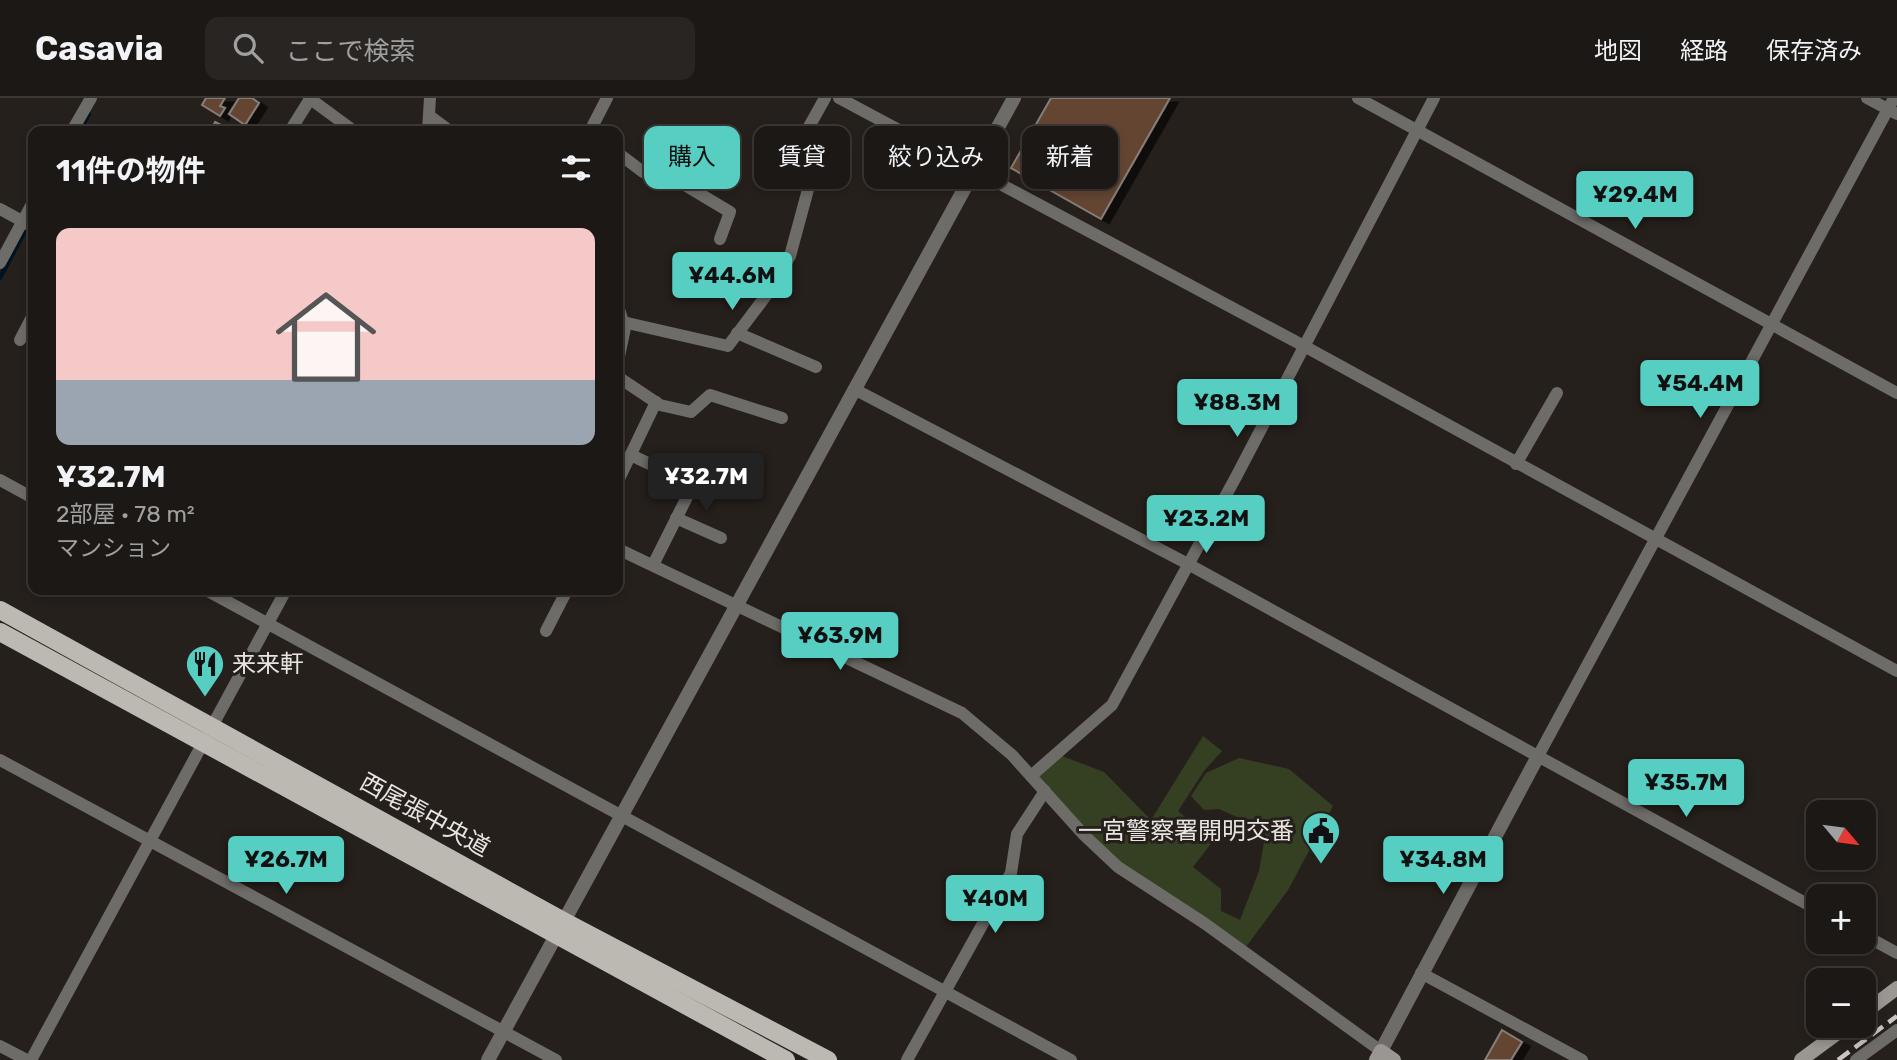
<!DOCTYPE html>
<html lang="ja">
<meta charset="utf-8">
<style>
body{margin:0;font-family:Rubik,"Noto Sans JP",sans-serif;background:#292522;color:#f1f3f6;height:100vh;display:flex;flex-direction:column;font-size:26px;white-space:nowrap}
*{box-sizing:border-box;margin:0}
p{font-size:23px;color:#a0a0a0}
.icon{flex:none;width:38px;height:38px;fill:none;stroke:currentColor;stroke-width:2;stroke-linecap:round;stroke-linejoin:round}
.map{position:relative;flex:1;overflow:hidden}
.details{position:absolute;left:28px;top:28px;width:595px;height:469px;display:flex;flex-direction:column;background:#1c1815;border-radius:14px;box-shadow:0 4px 10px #0003,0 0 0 2px #3a3734}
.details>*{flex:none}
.hud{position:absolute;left:644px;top:28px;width:665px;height:63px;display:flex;gap:14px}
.needle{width:46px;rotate:119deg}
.controls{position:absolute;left:1806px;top:702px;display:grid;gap:14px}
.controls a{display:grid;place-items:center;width:70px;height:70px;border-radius:14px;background:#1c1815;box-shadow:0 4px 10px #0003,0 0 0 2px #3a3734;font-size:35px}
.price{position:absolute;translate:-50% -60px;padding:0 16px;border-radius:7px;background:#57cec2;color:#111;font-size:23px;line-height:46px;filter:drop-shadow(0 2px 4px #0008)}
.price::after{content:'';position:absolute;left:50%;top:42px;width:21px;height:16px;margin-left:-10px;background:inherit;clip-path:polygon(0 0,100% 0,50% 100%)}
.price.selected{background:#222;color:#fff}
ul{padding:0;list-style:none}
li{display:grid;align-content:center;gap:14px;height:371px;padding:0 28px}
li span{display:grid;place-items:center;height:217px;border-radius:14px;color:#555}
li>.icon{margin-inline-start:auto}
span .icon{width:126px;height:126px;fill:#fffc;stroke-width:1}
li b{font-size:30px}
h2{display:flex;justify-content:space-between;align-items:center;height:84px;padding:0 28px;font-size:30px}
.tag{padding:0 24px;border-radius:14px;background:#1c1815;box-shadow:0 4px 10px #0003,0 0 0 2px #3a3734;font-size:24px;line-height:63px}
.tag.selected{background:#57cec2;color:#111}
header{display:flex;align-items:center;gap:42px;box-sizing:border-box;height:98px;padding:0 35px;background:#1c1815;border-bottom:2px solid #3a3734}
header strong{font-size:33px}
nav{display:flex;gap:38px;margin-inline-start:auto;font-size:24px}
.search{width:490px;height:63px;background:#292522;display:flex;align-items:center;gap:18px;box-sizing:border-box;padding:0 24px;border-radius:14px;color:#a0a0a0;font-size:26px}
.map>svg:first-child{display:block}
</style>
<header>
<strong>Casavia</strong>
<div class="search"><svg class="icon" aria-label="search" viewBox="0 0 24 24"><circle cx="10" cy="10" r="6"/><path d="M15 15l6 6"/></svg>ここで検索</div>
<nav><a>地図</a><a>経路</a><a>保存済み</a></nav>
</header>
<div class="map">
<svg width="1897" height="962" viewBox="0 0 1897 962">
<defs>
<filter id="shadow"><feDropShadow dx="8" dy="4.5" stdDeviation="0" flood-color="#0009"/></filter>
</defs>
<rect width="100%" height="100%" fill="#26201c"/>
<polygon fill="#354023" points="1203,638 1222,653 1204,673 1178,713 1213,743 1193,769 1221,791 1221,813 1240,822 1259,773 1266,732 1219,711 1204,712 1191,698 1206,675 1239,660 1289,671 1333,708 1288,792 1243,853 1118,769 1031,678 1057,656 1104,674 1151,722"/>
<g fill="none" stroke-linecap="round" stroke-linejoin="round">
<g stroke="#001320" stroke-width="4.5">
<polyline points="79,33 89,16"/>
<polyline points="33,119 33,118"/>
<polyline points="0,180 25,133"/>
</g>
</g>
<g fill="#644531" stroke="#857e79" stroke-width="2" filter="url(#shadow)">
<polygon points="206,0 225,0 220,8 225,10 220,18 202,7"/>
<polygon points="239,0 252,0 259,5 245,27 229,16"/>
<polygon points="1051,0 1170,0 1101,121 1011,70"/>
<polygon points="215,24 233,33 211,33"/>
<polygon points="1502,932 1522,944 1511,962 1485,962"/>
</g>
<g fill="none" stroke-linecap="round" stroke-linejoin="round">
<g stroke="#6e6c69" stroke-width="12">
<polyline points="309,0 354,33"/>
<polyline points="839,0 1304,248 1897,573"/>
<polyline points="1358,0 1897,295"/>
<polyline points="1867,0 1897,16"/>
<polyline points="431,19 450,33"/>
<polyline points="72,33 91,0"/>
<polyline points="290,33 310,1"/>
<polyline points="428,33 430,0"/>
<polyline points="590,33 607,0"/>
<polyline points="618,55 643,74 685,87 730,114 720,141"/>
<polyline points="0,111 33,129"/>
<polyline points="0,165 33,104"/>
<polyline points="717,175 771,190"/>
<polyline points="618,208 625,230 618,263"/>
<polyline points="623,224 728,248 768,195 790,158 813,73 791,61 825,0"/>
<polyline points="737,235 816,269"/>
<polyline points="20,242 33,217"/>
<polyline points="618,279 660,307 691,314 710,297 782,320"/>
<polyline points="854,291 1188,466 1818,812"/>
<polyline points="631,357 693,387 653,467"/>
<polyline points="1516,366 1557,295"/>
<polyline points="0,382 33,400"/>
<polyline points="618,383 656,304"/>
<polyline points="676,420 721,440"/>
<polyline points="618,451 962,615 1012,657 1084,737 1118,769 1204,825 1381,953"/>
<polyline points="206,492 1071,962"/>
<polyline points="546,533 567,492"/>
<polyline points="1537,660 1894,0"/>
<polyline points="0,662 556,962"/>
<polyline points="1031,678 1112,607 1237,377 1434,0"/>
<polyline points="1864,837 1897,855"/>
<polyline points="1421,875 1582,962"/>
<polyline points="0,948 27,962"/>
<polyline points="31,962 286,492"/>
<polyline points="907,962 1011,775 1017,736 1045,693"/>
<polyline points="1856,962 1897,932"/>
</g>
<g stroke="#6e6c69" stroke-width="14">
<polyline points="1381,953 1537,660"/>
<polyline points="488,962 1014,0"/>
</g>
<g stroke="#9a9792" stroke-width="14">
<polyline points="1864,915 1897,890"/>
<polyline points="1376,962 1381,953 1394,962"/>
<polyline points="1801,962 1847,928"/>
</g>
<g stroke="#bcb8b2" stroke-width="18">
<polyline points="0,512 565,824 828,962"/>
<polyline points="0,534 786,962"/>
</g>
<polyline stroke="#c9c5c2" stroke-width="4.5" stroke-dasharray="14 7" stroke-linecap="butt" points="1838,962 1897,918"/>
</g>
<defs>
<g id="restaurant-pin" transform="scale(2.0125)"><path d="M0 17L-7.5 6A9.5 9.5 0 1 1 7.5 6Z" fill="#57cec2" stroke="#26201c"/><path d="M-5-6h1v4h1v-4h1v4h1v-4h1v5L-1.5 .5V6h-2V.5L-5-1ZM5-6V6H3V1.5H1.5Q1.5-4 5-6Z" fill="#111"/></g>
<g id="civic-pin" transform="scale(2.0125)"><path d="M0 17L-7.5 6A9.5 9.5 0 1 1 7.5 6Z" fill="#57cec2" stroke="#26201c"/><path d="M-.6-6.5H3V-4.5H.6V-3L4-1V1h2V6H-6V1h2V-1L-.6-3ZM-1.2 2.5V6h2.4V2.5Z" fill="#111"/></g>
</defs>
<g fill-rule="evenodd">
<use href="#restaurant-pin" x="205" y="566"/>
<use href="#civic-pin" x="1321" y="733"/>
</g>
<g text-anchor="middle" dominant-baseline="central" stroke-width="6" stroke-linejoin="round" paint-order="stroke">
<g font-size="24" fill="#e8e4e1" stroke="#26201c" text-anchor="start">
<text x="232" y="566">来来軒</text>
<text x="1294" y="733" text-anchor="end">一宮警察署開明交番</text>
</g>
<g font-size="24" fill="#e8e4e1" stroke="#26201c">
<text transform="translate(425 717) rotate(29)">西尾張中央道</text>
</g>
</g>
</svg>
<div class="controls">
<a><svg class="needle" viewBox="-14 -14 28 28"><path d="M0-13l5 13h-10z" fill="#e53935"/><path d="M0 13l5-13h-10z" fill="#a0a0a0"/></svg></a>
<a>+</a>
<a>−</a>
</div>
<b class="price" style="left:1635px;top:133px">¥29.4M</b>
<b class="price" style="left:732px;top:214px">¥44.6M</b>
<b class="price" style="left:1700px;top:322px">¥54.4M</b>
<b class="price" style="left:1237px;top:341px">¥88.3M</b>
<b class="price selected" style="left:706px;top:415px">¥32.7M</b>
<b class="price" style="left:1206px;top:457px">¥23.2M</b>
<b class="price" style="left:840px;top:574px">¥63.9M</b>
<b class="price" style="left:1686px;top:721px">¥35.7M</b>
<b class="price" style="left:286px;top:798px">¥26.7M</b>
<b class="price" style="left:1443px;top:798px">¥34.8M</b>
<b class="price" style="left:995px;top:837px">¥40M</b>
<div class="hud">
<a class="tag selected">購入</a>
<a class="tag">賃貸</a>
<a class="tag">絞り込み</a>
<a class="tag">新着</a>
</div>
<section class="details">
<h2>11件の物件<svg class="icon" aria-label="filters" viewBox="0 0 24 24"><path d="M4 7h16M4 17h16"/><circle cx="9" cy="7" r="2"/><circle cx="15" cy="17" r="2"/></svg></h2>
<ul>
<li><span style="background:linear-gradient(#f6c9c9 70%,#9aa5b1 0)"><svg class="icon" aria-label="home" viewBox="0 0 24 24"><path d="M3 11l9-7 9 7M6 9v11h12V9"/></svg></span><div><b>¥32.7M</b><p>2部屋 · 78 m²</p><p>マンション</p></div></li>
</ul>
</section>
</div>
